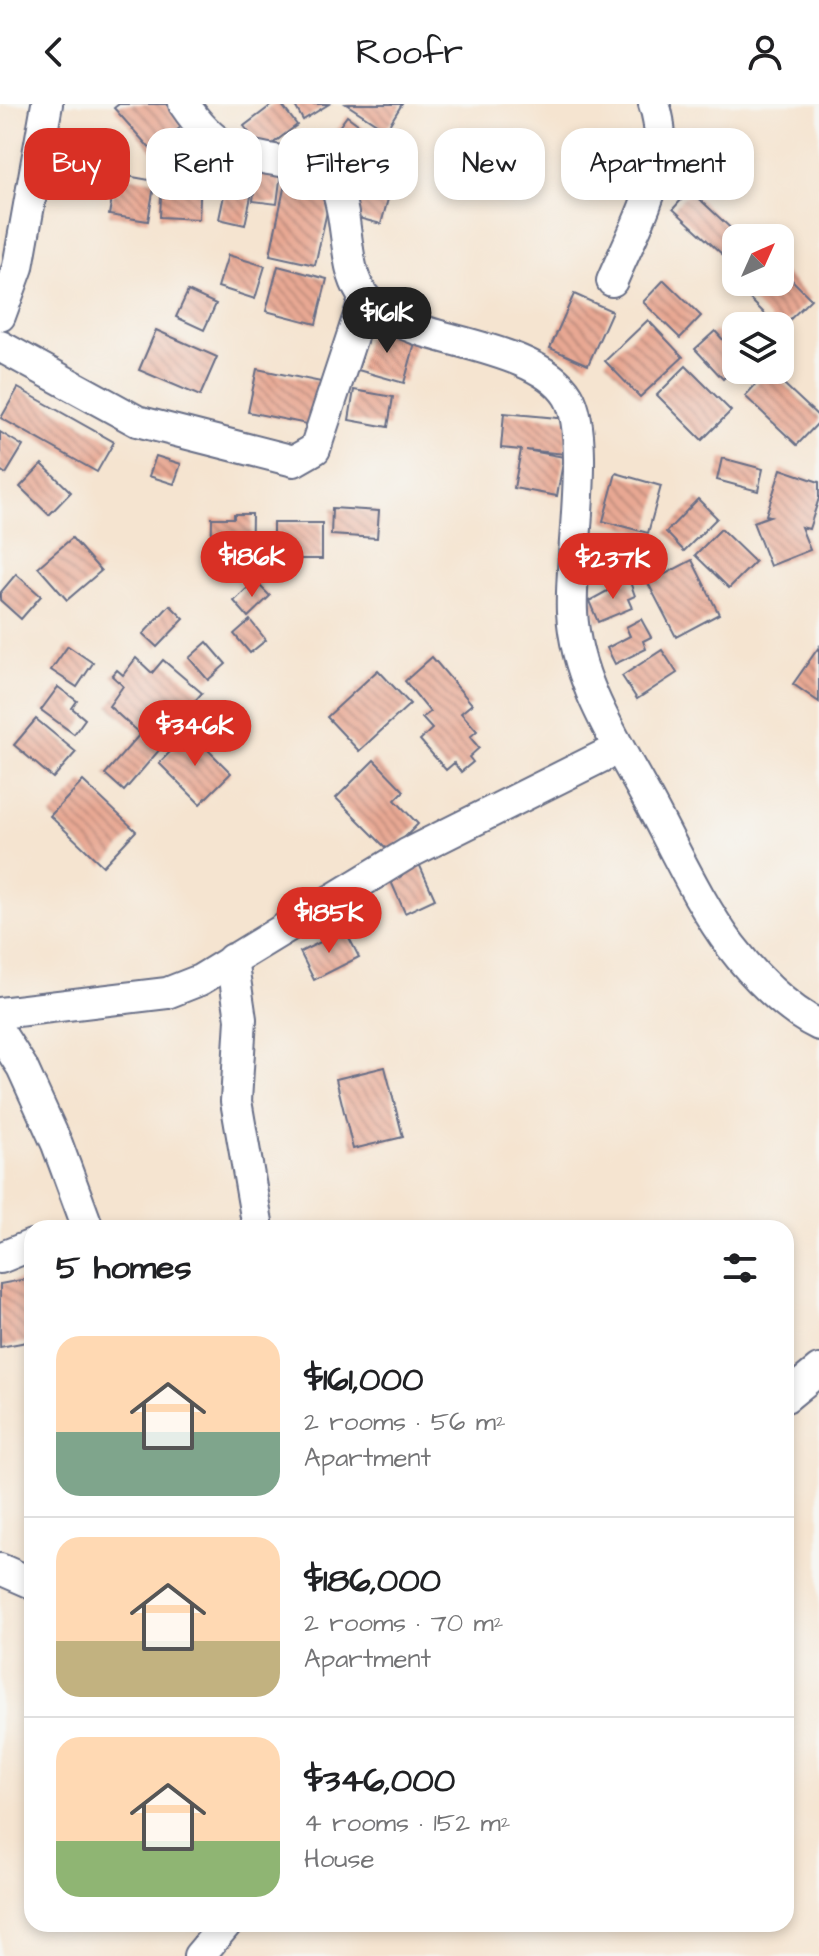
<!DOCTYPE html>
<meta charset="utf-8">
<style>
body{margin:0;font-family:"Architects Daughter",sans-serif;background:#f2f2f2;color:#202124;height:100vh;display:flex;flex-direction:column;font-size:30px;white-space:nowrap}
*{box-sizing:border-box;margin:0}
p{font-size:26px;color:#757577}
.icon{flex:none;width:44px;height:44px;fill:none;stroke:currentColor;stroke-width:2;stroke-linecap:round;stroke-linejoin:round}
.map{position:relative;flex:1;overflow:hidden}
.panel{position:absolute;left:24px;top:1116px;width:770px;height:712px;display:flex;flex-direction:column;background:#fff;border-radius:24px;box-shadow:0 4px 12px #0003}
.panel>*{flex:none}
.guide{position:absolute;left:24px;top:24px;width:772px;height:72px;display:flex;gap:16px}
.needle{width:52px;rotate:45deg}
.controls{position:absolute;left:722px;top:120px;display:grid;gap:16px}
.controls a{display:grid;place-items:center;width:72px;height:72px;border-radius:16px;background:#fff;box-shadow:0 4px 12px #0003;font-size:40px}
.price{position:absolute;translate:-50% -68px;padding:0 18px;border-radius:28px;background:#d93025;color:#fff;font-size:26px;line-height:52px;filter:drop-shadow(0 2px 4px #0008)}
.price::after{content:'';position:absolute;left:50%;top:48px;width:24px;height:18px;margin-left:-12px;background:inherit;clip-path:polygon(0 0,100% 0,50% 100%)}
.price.selected{background:#222;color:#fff}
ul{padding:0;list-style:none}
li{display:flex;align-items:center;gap:24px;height:200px;padding:0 32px}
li+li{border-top:2px solid #e0e0e0}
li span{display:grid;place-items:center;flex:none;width:224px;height:160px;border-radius:24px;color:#555}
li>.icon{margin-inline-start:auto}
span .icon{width:96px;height:96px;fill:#fffc;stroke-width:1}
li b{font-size:34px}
h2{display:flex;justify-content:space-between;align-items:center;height:96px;padding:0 32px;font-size:34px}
.tag{padding:0 28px;border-radius:24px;background:#fff;box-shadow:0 4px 12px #0003;font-size:28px;line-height:72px}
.tag.selected{background:#d93025;color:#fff}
header{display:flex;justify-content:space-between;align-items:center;height:104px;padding:0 32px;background:#fff;font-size:36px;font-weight:600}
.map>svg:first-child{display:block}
</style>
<header><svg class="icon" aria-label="back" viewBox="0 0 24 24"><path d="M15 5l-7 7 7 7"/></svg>Roofr<svg class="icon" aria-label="person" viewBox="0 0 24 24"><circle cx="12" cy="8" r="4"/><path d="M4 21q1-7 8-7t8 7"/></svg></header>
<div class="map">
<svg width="819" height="1852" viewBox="0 0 819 1852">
<defs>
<pattern id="building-back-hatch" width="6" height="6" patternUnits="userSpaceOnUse" patternTransform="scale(2)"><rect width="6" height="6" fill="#e8a893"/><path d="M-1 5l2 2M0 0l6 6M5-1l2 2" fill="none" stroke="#bb897b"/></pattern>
</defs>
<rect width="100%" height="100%" fill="#f6f6f2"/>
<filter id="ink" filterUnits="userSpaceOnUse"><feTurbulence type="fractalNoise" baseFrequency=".0125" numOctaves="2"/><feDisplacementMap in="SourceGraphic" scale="16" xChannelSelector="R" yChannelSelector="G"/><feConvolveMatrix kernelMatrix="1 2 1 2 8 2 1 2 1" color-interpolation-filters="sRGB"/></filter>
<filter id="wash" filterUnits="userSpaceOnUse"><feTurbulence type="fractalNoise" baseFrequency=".006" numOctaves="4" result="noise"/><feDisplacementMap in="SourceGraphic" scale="32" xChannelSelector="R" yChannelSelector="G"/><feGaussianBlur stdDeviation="1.8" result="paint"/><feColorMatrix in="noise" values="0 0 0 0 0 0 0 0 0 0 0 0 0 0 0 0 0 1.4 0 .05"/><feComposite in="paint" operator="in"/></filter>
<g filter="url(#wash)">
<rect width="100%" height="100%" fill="#f5e4d0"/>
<g id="blocks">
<g fill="url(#building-back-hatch)">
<polygon points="119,0 166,0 184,20 153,48 114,4"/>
<polygon points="273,0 281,0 297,21 263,47 244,22"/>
<polygon points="294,0 329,0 303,16"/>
<polygon points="346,0 402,0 386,26"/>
<polygon points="347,12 381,37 370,52 336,27"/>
<polygon points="104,39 123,57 94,88 58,55 72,40 88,55"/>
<polygon points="393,39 416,63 401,77 378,54"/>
<polygon points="163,54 202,56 199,115 160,113"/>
<polygon points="257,65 281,68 277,100 253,97"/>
<polygon points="116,70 155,77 148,117 109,111"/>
<polygon points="286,75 332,85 315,161 270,151"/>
<polygon points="227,77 253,83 245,121 219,115"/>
<polygon points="690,86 739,132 722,150 673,105"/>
<polygon points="359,87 388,95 381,120 351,112"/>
<polygon points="228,151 265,162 255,195 218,183"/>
<polygon points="278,162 327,175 316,220 266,207"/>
<polygon points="780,164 811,195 780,225 747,192 761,178 780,178"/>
<polygon points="664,176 701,212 680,234 643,198"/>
<polygon points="188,187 216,200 204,226 176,213"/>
<polygon points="574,190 612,207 588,261 550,244"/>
<polygon points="648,216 683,253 640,293 605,257"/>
<polygon points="370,223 416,236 404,279 358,266"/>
<polygon points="156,226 217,253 200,292 139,266"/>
<polygon points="715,227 736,250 736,262 723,275 695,245"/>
<polygon points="686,262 731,307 702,336 657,291"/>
<polygon points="257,265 326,279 317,322 248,308"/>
<polygon points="769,266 819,313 819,318 797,341 745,292"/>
<polygon points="18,284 114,338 97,368 1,314"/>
<polygon points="354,286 393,293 388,323 349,316"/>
<polygon points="504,309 568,315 565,350 526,346 564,353 557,392 514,384 521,346 501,344"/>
<polygon points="0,328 23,342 6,370 0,366"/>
<polygon points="156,352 181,360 174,380 149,372"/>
<polygon points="722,354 763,365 758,387 717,376"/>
<polygon points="42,360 71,388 49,411 20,383"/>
<polygon points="781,365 819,378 819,394 809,425 801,423 810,446 770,462 753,418 770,412 766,411"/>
<polygon points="616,369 661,382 648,429 603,417"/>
<polygon points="698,395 717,414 684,447 666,428"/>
<polygon points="332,404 379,407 377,434 331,431"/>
<polygon points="234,410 252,410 251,469 211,468 212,414 234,414"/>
<rect x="273" y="419" width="49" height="36"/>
<polygon points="721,425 755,458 729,484 695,451"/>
<polygon points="72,434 101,467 67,496 38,463"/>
<polygon points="692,456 719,510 676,533 648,479"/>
<polygon points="16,470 41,492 21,515 0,496 0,489"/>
<polygon points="629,475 635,492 628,495 632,504 598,518 589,497"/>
<polygon points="255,477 270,492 248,513 234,497"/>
<polygon points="170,501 184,515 157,543 143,530"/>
<polygon points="641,515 651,533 643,537 646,545 615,560 607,544 630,532 626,523"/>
<polygon points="250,516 266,536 250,549 234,530"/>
<polygon points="207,538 226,560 208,576 189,554"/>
<polygon points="68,542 93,559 77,583 51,566"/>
<polygon points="819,543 819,598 793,580"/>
<polygon points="662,546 677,569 637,595 622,572"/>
<polygon points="432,553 472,600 461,609 477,627 470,633 479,644 469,653 473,658 461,668 454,659 446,666 420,636 432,625 422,614 430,608 405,577"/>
<polygon points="136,554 152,569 163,556 202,589 163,633 167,637 124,687 105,670 140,630 109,602 123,582 112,572 117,566 123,571"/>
<polygon points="378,566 410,600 359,647 327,613"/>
<polygon points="58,583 77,597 72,604 85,615 74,630 41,606"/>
<polygon points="36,615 76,648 53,674 14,641"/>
<polygon points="190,628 231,669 200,700 159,659"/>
<polygon points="374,656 404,687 395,696 418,720 390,748 336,694"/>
<polygon points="83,677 136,727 103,762 50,712"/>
<polygon points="415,751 435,795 405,809 385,764"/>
<polygon points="345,826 359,853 314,876 300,848"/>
<polygon points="385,963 403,1033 353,1045 336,975"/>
<polygon points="32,1174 32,1237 0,1243 0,1180"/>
</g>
</g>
</g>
<g filter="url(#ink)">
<use href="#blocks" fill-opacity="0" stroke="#676e86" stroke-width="2"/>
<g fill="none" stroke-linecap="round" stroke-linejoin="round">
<g stroke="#676e86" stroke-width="34">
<g id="street">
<path d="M184,0C217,49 237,50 293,59C305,60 318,62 327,71C338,81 340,96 343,110C353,175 347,199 417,225C459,240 543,251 568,292C592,332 569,456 572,508C576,582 621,644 654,707C678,752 701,802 731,842C752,870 787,906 819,921"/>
<path d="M612,177C634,124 675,58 654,0"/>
<polyline points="0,212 18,163 47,0"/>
<polyline points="0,242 137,317 294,357 315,345 364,196"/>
<polyline points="232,855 241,915 236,997 258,1124"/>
<polyline points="0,909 167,889 200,876 407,750 617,645"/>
<polyline points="0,929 22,963 57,1040 88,1124"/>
<polyline points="0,1154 32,1141"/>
<polyline points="786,1293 819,1266"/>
<polyline points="0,1465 32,1479"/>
<polyline points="199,1852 226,1820"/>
</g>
</g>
<use href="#street" stroke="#fff" stroke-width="30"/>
</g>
</g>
</svg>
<div class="controls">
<a><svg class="needle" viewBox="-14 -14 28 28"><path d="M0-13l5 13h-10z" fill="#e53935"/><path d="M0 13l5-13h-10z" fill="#757577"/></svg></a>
<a><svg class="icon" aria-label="layers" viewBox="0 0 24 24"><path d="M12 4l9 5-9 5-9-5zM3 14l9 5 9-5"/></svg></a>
</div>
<b class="price selected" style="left:387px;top:251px">$161K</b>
<b class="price" style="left:252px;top:495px">$186K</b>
<b class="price" style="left:613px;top:497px">$237K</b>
<b class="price" style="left:195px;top:664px">$346K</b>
<b class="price" style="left:329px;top:851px">$185K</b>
<div class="guide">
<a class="tag selected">Buy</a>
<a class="tag">Rent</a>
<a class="tag">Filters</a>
<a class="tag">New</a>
<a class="tag">Apartment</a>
</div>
<section class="panel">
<h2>5 homes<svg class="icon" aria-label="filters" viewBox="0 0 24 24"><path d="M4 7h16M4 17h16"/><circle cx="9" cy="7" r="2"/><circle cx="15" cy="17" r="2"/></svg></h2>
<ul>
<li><span style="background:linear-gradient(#ffd9b3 60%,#7fa58c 0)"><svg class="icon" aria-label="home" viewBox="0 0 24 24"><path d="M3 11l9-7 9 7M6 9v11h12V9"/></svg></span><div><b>$161,000</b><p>2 rooms · 56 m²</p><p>Apartment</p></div></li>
<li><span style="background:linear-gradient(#ffd9b3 65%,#c2b280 0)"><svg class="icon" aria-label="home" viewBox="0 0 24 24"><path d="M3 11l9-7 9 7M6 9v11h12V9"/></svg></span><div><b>$186,000</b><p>2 rooms · 70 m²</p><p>Apartment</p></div></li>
<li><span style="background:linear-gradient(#ffd9b3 65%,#8fb573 0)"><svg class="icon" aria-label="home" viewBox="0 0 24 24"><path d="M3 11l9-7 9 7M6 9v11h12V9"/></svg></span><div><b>$346,000</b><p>4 rooms · 152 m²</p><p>House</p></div></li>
</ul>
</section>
</div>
